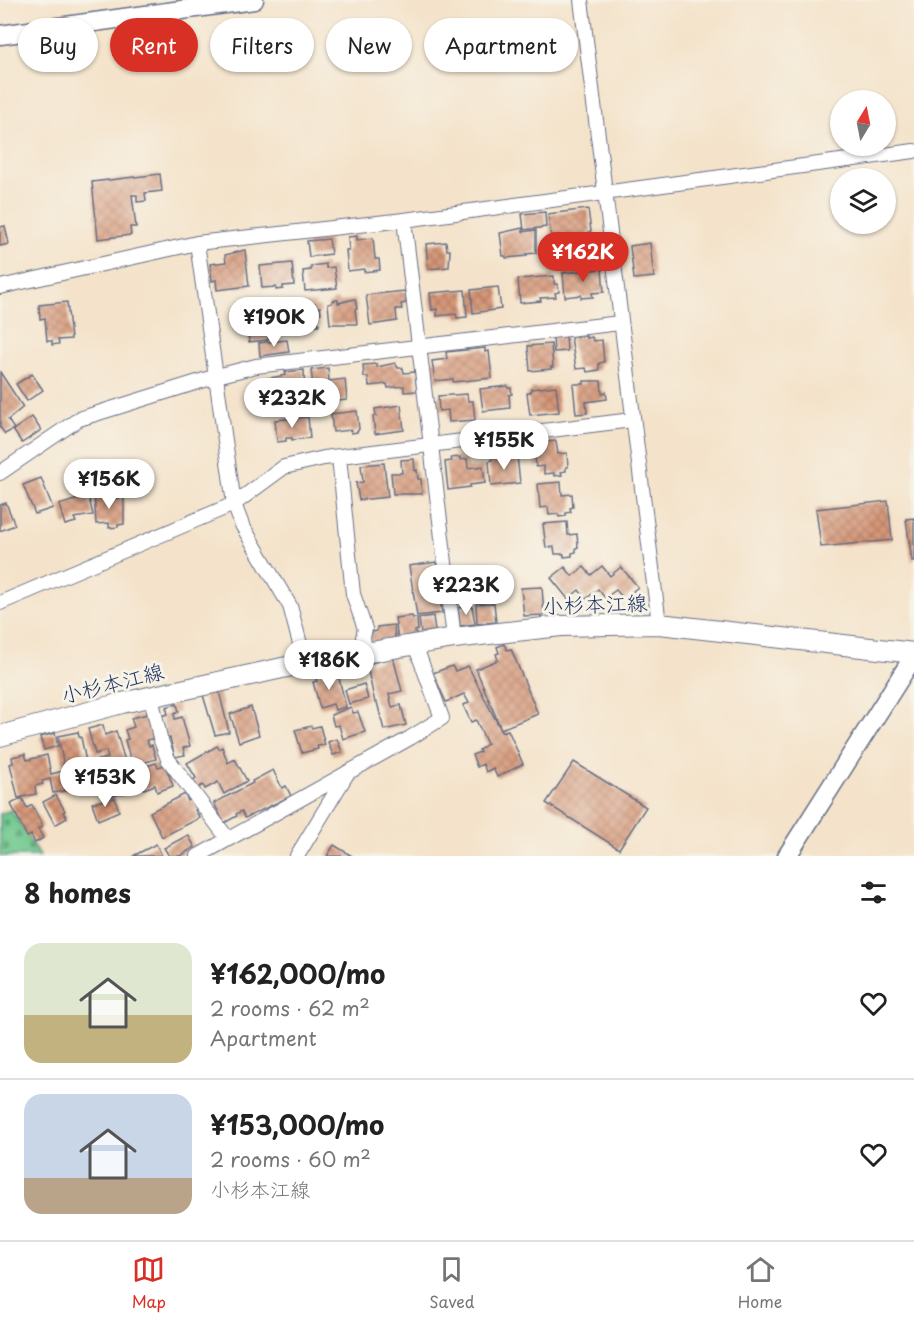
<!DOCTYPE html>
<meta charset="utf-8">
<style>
body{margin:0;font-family:"Playpen Sans","Klee One",sans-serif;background:#f2f2f2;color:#222;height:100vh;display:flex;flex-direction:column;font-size:22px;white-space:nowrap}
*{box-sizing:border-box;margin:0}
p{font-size:20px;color:#767676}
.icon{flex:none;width:33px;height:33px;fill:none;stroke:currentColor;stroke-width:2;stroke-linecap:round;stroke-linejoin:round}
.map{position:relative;height:856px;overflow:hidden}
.panel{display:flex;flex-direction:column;background:#fff;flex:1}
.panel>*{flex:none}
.top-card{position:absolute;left:18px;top:18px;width:600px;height:54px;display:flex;gap:12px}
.needle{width:39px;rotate:10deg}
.fabs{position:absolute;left:830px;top:90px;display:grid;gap:12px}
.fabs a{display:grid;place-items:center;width:66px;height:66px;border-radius:50%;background:#fff;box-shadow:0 2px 4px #0004;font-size:30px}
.price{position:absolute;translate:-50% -51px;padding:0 14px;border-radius:21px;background:#fff;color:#222;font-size:20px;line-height:39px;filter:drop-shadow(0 2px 3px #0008)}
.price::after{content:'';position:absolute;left:50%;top:36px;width:18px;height:14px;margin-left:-9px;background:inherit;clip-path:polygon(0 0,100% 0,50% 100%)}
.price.on{background:#d93025;color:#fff}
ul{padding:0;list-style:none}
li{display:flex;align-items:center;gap:18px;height:150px;padding:0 24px}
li+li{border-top:2px solid #e0e0e0}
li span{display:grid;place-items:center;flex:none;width:168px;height:120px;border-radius:18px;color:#555}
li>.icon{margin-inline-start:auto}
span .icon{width:72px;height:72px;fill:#fffc;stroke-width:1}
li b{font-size:26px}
h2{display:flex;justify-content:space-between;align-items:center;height:72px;padding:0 24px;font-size:26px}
.chip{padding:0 21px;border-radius:27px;background:#fff;box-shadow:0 2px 4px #0004;font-size:21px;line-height:54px}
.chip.on{background:#d93025;color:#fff}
.menu{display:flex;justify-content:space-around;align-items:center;height:84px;border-top:2px solid #e0e0e0;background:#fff;font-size:16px;color:#767676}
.menu a{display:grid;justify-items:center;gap:3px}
.menu .on{color:#d93025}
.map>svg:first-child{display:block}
</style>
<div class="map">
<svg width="914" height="856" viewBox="0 0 914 856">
<defs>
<pattern id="cemetery-stones" width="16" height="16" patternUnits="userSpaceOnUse" patternTransform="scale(1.5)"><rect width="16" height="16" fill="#72c98f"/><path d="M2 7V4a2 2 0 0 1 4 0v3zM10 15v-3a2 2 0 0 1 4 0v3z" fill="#5da478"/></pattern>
<pattern id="building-cross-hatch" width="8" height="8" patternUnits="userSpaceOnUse" patternTransform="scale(1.5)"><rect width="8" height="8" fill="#d69677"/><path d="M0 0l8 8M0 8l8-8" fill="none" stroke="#ad7b65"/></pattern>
</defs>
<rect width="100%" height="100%" fill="#f7f3e8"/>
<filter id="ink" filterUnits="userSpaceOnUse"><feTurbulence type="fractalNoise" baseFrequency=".0167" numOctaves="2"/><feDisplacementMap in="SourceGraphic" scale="12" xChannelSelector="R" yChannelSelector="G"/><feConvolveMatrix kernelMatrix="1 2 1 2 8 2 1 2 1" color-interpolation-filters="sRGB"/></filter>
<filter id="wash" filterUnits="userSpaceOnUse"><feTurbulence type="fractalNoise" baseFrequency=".008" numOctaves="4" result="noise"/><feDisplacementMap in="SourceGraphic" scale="24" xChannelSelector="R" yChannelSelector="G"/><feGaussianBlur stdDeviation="1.35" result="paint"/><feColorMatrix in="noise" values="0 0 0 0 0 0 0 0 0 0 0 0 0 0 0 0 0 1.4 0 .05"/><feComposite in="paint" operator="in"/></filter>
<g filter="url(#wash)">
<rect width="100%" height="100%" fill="#f4e3ca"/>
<polygon fill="url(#cemetery-stones)" stroke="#467c76" stroke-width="1.5" points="11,810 40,856 0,856 0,814"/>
<g id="blocks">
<g fill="url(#building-cross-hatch)">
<polygon points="160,174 162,191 145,193 146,201 137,202 137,195 132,195 136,227 130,227 131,235 98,239 92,182"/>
<polygon points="588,209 591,231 588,232 589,248 553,253 548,214"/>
<polygon points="545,212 546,227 524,230 522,214"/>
<polygon points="5,226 9,244 0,246 0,227"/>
<polygon points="523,228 523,232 536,230 536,253 526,254 527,256 506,258 506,256 503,256 500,233"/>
<polygon points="357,236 357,240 373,238 375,259 379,259 380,270 364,272 364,269 348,271 346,250 349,250 348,237"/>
<polygon points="329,239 331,254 309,257 307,241"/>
<polygon points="446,242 447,250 450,250 449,267 428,269 426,244"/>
<polygon points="650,243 654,277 634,279 630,246"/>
<polygon points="245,250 249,286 217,290 216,280 212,281 210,264 226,262 225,255"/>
<polygon points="292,263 294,285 283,286 283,289 276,290 276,287 262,288 260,266"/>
<polygon points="326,264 326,268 334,267 337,288 305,291 303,271 311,270 311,266"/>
<polygon points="602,269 604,292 592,293 593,297 581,298 581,295 565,297 563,273"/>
<polygon points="554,276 554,284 558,284 559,292 555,293 556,297 540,298 541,301 520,303 518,279"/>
<polygon points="498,287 501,309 473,313 471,290"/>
<polygon points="465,290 467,317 457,318 456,314 437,316 437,309 432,310 430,293"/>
<polygon points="405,291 406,303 401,304 402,309 396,309 397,321 370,325 366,295"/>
<polygon points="355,299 357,309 355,309 357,324 330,324 328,304 332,303 332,301 338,300 338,303"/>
<polygon points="67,302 71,339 58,340 59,344 52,345 52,341 47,341 45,318 40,319 39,305"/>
<polygon points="315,303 316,307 320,307 321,313 317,314 319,325 288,327 285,306"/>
<polygon points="257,308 276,308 277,337 268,338 268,340 249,342 246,312 257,310"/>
<polygon points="566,336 567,351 554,352 553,337"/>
<polygon points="586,336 586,338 592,337 593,341 602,340 604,362 599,363 599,370 587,372 586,368 576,369 571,337"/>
<polygon points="287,340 289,352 260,356 259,343"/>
<polygon points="551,344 553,367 551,367 551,369 530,371 528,346"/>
<polygon points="485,348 485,352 489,351 492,378 453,382 453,379 435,381 432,361 447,359 446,352"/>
<polygon points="395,363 398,368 403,368 404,373 415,372 417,391 404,392 404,386 388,388 387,384 369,386 368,377 364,377 363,365 377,364 377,367"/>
<polygon points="328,368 329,381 345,379 347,400 319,403 317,386 313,386 311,370"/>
<polygon points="304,370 305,401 286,403 285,397 265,398 264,391 260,391 259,380 286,375 285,372"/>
<polygon points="0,372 23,407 8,420 14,429 5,434 0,427"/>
<polygon points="32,374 43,390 27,401 16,384"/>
<polygon points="584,381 601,381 602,393 606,392 607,399 586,402 587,413 576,414 573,384 584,384"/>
<polygon points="508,386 508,388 511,388 512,394 509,395 510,408 483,411 480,389"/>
<polygon points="556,386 559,412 530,415 527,393 531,392 531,389"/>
<polygon points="467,394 468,401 473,401 475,420 449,422 448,410 439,411 438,396"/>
<polygon points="401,405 404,430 375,434 373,416 376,416 375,409"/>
<polygon points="357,411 359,429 357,432 351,433 351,430 333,432 331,414"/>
<polygon points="32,417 41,430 22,443 13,430"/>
<polygon points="308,417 310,438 292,440 292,438 286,438 286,441 277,442 275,420"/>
<polygon points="556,441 558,454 567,453 568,467 566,467 566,471 561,472 562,475 554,476 554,473 544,474 544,466 536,467 534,443"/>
<polygon points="503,456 517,456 520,483 491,486 489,461 492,460 492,457"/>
<polygon points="460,457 460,460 467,459 468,468 483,466 485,483 470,485 470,487 448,490 445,462 452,461 451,458"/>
<polygon points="414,459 415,471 417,470 418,479 421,479 422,494 393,494 391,473 402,473 401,460"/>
<polygon points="384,463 388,497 359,500 356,483 363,482 361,465"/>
<polygon points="41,478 53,508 35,514 23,485"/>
<polygon points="561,482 562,495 572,494 573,507 570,508 571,512 566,513 566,516 559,517 558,514 549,515 548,507 540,508 538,484"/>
<polygon points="110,491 110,499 124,498 124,524 118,525 118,527 109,528 109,523 96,524 94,492"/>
<polygon points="88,494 93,515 74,518 76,522 65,525 59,505 78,499 77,497"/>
<polygon points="888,501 892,540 821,547 816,509"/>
<polygon points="6,503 15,525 0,531 0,505"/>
<polygon points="914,518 914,561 912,561 906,519"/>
<polygon points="567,522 568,535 577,534 578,547 576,548 576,552 572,553 572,556 564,557 564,554 555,554 554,547 546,548 543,524"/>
<polygon points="436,562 441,593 439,593 442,613 417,616 409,566"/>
<polygon points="602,566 610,576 621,567 638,587 624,599 616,590 605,598 598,589 586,599 579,590 568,599 551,578 565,567 572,576 584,567 591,575"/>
<polygon points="542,587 544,615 524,616 521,588"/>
<polygon points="494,603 496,622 477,624 476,604"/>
<polygon points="472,606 475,624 460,626 458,608"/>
<polygon points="412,616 413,618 417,618 418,630 415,631 416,636 398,639 395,618"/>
<polygon points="433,616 435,631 421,633 419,618"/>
<polygon points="394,625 395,639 370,643 369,636 373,632 377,631 377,627"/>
<polygon points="504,644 507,650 511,649 538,714 501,729 476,669 498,660 496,654 499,653 497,647"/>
<polygon points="393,657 402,691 389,694 392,707 401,705 406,725 384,730 377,702 375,703 367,666 368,664"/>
<polygon points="452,666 455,671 468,666 502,732 508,730 523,764 497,777 493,768 486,772 483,764 477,767 472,755 480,752 479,750 487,744 476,720 471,722 463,705 469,703 464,694 446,702 433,673"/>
<polygon points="326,673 327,677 338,674 346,707 335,710 333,704 320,708 313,682 317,681 315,676"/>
<polygon points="364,684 368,699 349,704 345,690"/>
<polygon points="219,691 229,732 215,735 203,695"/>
<polygon points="177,704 179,712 174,714 175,719 182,717 190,746 183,748 185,755 175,757 170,738 167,739 161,716 168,714 166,707"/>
<polygon points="251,707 259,735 239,742 230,714"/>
<polygon points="351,707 353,713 358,712 365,732 343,739 339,725 334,726 331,715"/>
<polygon points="148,714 155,738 147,740 149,746 152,745 156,759 132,766 125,740 128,739 125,730 134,727 131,718"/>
<polygon points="103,725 105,735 116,731 128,771 102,778 97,760 108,758 106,751 95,754 88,729"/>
<polygon points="311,726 312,728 320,726 325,745 317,746 318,749 302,753 295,730"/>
<polygon points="78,732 79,737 81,737 86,762 64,767 58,736"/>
<polygon points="55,733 58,746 44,750 40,737"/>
<polygon points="337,739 342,752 333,755 328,742"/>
<polygon points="217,746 219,749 222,747 228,763 235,759 247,781 224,794 218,782 205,789 203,785 198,788 193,780 196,778 187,763"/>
<polygon points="25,754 27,760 47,755 51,774 63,771 68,790 53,793 50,779 42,781 43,784 35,786 36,794 18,798 10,764 13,763 12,757"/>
<polygon points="574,762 646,807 619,849 546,803"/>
<polygon points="156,763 158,767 165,765 173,786 157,792 155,785 144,789 137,769"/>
<polygon points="83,766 87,782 71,785 67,769"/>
<polygon points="273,770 282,788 286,786 291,796 245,818 242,811 236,814 237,816 224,823 214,803 253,783 252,781"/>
<polygon points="131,777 135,790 109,797 105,784"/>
<polygon points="185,794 188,801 193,798 198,808 195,810 200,818 162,837 150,812"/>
<polygon points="56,795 65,811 63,812 67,818 55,825 43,802"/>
<polygon points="22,798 27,808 32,805 43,827 38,829 43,838 35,843 31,835 27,837 11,804"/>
<polygon points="115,798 119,811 98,820 92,803"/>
<polygon points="188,835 195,847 180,856 169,856 164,848"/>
<polygon points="156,844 161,854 160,856 133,856"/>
<polygon points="334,845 352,856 327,856"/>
</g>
</g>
</g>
<g filter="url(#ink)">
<use href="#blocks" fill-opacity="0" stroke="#676e84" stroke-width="1.5"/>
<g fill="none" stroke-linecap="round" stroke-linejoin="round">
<g stroke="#676e84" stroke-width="16">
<g id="minor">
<polyline points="581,0 659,624"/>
<polyline points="404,220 454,638"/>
<polyline points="197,243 234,504 242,525 290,606 305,663"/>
<polyline points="0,287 197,243 404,220 914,151"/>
<polyline points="339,457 353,594 365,629 363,637 365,652"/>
<polyline points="0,473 79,419 217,376 256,366 620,323"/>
<polyline points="0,603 234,504 284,467 324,458 632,420"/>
<polyline points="151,696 160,738 168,759 228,839"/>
<polyline points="198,856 410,738 442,718 415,645"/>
<polyline points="297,856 348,772"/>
</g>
</g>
<g stroke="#676e84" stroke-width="21">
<g id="tertiary">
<polyline points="0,35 254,0"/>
<polyline points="787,856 914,656"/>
</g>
</g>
<g stroke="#676e84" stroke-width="22">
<polyline id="secondary" points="0,736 122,703 305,663 454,638 561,626 659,624 914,653"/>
</g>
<use href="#minor" stroke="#fff" stroke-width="14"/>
<use href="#tertiary" stroke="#fff" stroke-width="18"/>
<use href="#secondary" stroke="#fff" stroke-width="20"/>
</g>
</g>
<g text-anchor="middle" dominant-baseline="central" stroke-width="6" stroke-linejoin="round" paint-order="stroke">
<g font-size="21" fill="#1b2f5e" stroke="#f7f3e8">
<text transform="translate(595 603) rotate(-2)">小杉本江線</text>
<text transform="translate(112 682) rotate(-14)">小杉本江線</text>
</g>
</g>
</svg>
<div class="fabs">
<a><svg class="needle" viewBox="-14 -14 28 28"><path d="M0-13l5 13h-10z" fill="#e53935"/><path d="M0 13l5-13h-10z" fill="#767676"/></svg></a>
<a><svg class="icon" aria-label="layers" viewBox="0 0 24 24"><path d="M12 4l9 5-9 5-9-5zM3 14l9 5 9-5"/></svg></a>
</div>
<b class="price on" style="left:583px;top:283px">¥162K</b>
<b class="price" style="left:274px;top:348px">¥190K</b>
<b class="price" style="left:292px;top:429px">¥232K</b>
<b class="price" style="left:504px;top:471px">¥155K</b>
<b class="price" style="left:109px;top:510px">¥156K</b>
<b class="price" style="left:466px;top:616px">¥223K</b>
<b class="price" style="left:329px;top:691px">¥186K</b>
<b class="price" style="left:105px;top:808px">¥153K</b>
<div class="top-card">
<a class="chip">Buy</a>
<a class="chip on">Rent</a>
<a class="chip">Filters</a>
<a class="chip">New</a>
<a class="chip">Apartment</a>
</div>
</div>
<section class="panel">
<h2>8 homes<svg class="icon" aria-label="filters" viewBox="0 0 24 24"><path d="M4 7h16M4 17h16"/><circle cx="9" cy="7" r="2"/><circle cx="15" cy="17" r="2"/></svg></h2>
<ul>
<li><span style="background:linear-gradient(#dfe7d0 60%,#c2b280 0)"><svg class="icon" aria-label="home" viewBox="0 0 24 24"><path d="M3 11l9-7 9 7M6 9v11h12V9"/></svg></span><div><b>¥162,000/mo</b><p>2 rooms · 62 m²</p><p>Apartment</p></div><svg class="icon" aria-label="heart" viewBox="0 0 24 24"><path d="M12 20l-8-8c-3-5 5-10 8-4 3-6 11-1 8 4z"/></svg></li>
<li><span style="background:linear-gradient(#c9d6e8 70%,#b9a48a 0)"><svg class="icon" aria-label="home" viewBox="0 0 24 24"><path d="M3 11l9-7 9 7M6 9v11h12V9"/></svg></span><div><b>¥153,000/mo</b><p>2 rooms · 60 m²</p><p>小杉本江線</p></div><svg class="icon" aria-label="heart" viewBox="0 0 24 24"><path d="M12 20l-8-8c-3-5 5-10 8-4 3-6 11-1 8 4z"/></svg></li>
</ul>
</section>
<nav class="menu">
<a class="on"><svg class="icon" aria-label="map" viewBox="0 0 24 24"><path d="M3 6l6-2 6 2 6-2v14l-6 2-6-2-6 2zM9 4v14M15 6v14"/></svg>Map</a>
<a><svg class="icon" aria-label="saved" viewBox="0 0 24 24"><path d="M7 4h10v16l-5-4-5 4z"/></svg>Saved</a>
<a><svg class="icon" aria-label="home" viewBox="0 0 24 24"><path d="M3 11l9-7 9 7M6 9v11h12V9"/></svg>Home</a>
</nav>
